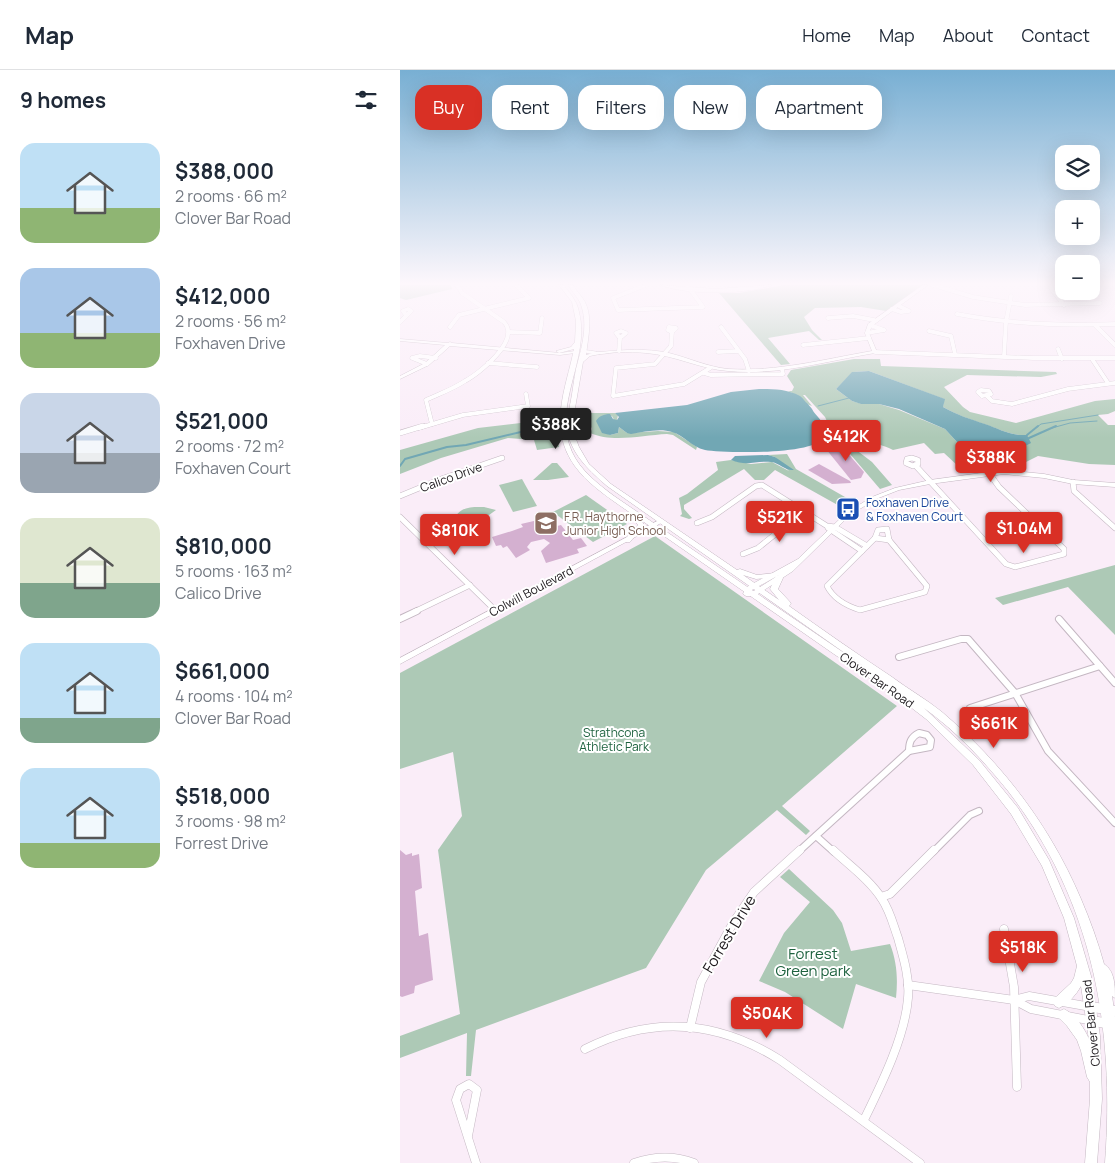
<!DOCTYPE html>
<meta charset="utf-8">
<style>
body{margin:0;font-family:Manrope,sans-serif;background:#f2f2f3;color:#1f2937;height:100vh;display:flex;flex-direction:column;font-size:19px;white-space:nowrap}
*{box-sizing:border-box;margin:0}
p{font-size:16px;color:#747a83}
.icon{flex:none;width:28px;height:28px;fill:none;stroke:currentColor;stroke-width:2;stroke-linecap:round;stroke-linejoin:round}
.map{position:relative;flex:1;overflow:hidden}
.drawer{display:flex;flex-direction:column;background:#fff;width:400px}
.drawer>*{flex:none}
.top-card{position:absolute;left:15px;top:15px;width:475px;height:45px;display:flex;gap:10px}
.tools{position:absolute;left:655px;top:75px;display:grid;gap:10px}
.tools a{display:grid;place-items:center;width:45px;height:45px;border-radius:10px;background:#fff;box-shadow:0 5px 20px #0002;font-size:25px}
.price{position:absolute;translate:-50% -42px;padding:0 11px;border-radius:5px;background:#d93025;color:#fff;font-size:16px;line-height:32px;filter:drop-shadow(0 1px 2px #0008)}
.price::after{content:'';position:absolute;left:50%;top:30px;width:15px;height:11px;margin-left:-8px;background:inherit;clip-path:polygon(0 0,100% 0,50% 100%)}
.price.active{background:#222;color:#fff}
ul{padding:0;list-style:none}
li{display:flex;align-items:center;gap:15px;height:125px;padding:0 20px}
li span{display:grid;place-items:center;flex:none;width:140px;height:100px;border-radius:15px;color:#555}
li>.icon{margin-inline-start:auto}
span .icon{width:60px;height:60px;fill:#fffc;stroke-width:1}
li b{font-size:21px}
h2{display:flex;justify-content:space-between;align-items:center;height:60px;padding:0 20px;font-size:21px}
.chip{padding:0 18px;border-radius:15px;background:#fff;box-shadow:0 5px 20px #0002;font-size:18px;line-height:45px}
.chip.active{background:#d93025;color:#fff}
header{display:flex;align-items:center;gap:30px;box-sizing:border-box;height:70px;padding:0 25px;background:#fff;border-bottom:1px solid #e0e1e3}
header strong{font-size:24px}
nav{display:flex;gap:28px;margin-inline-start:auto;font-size:18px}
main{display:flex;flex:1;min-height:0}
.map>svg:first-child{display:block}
</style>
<header>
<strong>Map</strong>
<nav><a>Home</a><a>Map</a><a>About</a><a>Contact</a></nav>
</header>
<main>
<section class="drawer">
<h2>9 homes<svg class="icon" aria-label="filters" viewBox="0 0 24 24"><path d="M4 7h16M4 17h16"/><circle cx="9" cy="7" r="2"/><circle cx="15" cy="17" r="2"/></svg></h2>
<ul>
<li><span style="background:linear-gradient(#bfe0f5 65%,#8fb573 0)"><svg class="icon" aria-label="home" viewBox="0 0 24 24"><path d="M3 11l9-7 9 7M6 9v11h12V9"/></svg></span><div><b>$388,000</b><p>2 rooms · 66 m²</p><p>Clover Bar Road</p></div></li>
<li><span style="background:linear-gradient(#a9c7e8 65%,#8fb573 0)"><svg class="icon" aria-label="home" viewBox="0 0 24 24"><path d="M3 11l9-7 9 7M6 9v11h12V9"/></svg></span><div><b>$412,000</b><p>2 rooms · 56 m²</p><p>Foxhaven Drive</p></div></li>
<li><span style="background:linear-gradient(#c9d6e8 60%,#9aa5b1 0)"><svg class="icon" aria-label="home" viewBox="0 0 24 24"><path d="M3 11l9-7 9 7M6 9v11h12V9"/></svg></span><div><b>$521,000</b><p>2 rooms · 72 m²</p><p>Foxhaven Court</p></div></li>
<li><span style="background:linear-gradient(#dfe7d0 65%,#7fa58c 0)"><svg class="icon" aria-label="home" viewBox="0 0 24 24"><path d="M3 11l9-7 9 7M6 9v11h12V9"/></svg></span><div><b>$810,000</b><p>5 rooms · 163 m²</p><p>Calico Drive</p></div></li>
<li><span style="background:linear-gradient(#bfe0f5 75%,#7fa58c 0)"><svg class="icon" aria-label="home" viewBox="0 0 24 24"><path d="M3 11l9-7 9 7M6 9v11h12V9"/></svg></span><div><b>$661,000</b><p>4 rooms · 104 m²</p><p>Clover Bar Road</p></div></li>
<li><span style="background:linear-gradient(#bfe0f5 75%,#8fb573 0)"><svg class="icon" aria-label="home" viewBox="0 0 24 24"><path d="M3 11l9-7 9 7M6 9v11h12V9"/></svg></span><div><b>$518,000</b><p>3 rooms · 98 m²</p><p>Forrest Drive</p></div></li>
</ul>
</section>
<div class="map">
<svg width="715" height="1093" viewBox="0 0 715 1093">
<rect width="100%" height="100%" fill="#faedf8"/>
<g fill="#adc9b6" fill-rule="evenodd">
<polygon points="0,215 51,215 52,219 6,230 0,228"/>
<polygon points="384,215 519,215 523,216 499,234 486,241 461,237 415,238 404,247 412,260 422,270 419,270 409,261 368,268 390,294 381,295 319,223 339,223"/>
<path d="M454,289H480L481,296L656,302L657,304L641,307L567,305L544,317L563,337L570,342L616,353L695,331L715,329V341L708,344L698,345L708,355H715V395L689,394L638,386L624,393L558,396L544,383L535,384L524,373L493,380C482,374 473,374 462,371L451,376L472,392L492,415L480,419L439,371L444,367L432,362L425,347L405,325H403L412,336C405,334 398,325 388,321H392L394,317L387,306L391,300ZM469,301L544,329L543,337C557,345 569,349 584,354C600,359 610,366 627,365L624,375L592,388L557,372L545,359L499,340L479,334H462L452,331L436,319L453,302Z"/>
<path d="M190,343H215L218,345L217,350H214L212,346L197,350L201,360L210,365L218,363L219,357L227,363L258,361L274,362L297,377L296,380L293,378L273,365L267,364C243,365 213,373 190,363L192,359L188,350Z"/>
<polygon points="154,349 159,377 137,380 134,370 108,368 41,388 0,404 0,380 78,358"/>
<polygon points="387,384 396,399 452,431 443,438 375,400 364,410 355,410 344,399 284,435 284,439 292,448 289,449 280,446 282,444 279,428 287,424 318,400 316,392 331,390 351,394 372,392 389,401 375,387 368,385"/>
<polygon points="152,393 157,393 169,407 148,410 133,410"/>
<polygon points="122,409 137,436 113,442 99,415"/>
<polygon points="186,425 227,454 193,472 153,442"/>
<path d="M84,437L96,440L71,458L66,457L56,446C62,436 74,437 84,437Z"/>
<polygon points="255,466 497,636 382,736 410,761 406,765 377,740 306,800 246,898 76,960 71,1006 66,1006 67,963 0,988 0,966 60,944 38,780 62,746 53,682 0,699 0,603"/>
<polygon points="715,495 715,565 668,517 603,535 595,528"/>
<path d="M389,799L433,840L442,853L451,881L490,874C497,892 498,909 496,928L456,914L443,959L385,922L359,911L384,863L410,832L380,807Z"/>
</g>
<g fill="#71a7b4">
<path d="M469,301L545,329L543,337C557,345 570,349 585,354C600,359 610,366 627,365L631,373C605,387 587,391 559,382L557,372L545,359L499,339L479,334H461L452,331L436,319L452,302Z"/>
<path d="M359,319C374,319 387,319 400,326C403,328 405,332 408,334C409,336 411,337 412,339C416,347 428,354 425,365C421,386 323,383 305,380C291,377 284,365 272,362C260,358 244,362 231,364L227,363L219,357L218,363L210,365L202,363L196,351C199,346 204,344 210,344L213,349L217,350L219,347L215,343L287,335L331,322Z"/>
<path d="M368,385L375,387L394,400C385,401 380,393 371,392C356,390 348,397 331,390L335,386Z"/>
</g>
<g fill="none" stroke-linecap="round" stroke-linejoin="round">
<g stroke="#71a7b4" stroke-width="1">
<polyline points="418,336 449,328"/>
<polyline points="636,358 641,354 698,345"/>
<polyline points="652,358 670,353 697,351"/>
</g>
<g stroke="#71a7b4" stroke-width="2">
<polyline points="627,365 638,356"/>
<polyline points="629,368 656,356"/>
<polyline points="0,396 5,389 47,377 66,375 125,361 152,363"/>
</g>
</g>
<g fill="#d4b0d0">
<polygon points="439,375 445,380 464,402 461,408 451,410 426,379"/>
<polygon points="419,394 450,411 451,413 432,414 408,400"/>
<polygon points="138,450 139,452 143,451 145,456 155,453 157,456 161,455 173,470 181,468 187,476 177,479 179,483 146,493 141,481 150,473 144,469 131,472 127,477 130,480 116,488 107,476 103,478 101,475 96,476 92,467 112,461 123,457 121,454"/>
<polygon points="0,780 6,785 12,783 12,786 19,784 22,818 15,821 19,866 28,863 33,910 15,916 14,923 2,927 0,926"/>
</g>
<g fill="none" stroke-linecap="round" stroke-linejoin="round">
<g stroke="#c4b7c2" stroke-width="4.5">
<g id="minor-far3">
<polyline points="246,215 213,228 218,240 303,237 287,215"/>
<polyline points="533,215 573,227 625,235 700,233"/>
<polyline points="659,215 650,217 664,235"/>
<polyline points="492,239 501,242 509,241 499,236"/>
<path d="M557,244C610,254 662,256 715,254"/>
<polyline points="428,248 453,246 474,250"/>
<polyline points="0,252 11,241 8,239 3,241 6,245"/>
<polyline points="470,255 484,260"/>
<polyline points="696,256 715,275"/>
<polyline points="50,257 59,245 129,228 116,215"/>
<polygon points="269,257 276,258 272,262 268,260"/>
<polyline points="321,257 345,289 349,301"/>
<polygon points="221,261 226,263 220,268 216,263"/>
<polyline points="529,261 551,266 555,284"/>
<polyline points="109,262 140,263 142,248"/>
<polyline points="272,262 271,276 255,294 216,298 213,326 284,314 310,298"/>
<polyline points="467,263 484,260"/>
<polyline points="403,275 469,268"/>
<polyline points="658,279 662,289"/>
<polyline points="219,281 220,268"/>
<polyline points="318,282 338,281"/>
<polyline points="475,282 633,288 715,288"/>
<polyline points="604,286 606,252 611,226"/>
<polyline points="692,289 708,313"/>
<polyline points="88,293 137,297"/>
<polyline points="27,294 12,288 20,286 36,288"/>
<polyline points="304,303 311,305 383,304 382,299"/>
<polygon points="581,320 589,321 591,324 582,326 578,322"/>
<polyline points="587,326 592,331 612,334 668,319 715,313"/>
<path d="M32,354L26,330C39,324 53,319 65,311C80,303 121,270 104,252L62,223L57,215"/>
<polyline points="19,358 63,345 128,336 126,324"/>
</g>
</g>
<g stroke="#c4b7c2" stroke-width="6">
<g id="minor-far2">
<polyline points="0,363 23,356"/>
<polygon points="512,388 518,390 518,394 513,396 506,393 507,389"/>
<polyline points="515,395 606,494 615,497 664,484 664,479 599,417 589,403"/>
<polyline points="673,412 674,421 715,458"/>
<polyline points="0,426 41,409 102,388"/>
<polyline points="0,447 95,540"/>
<polyline points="297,453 312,447 356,416 362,415 427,456 435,457 467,476"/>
<polyline points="428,458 462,481"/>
<polyline points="475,468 489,470"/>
<path d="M475,468L427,516C433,528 447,536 460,540L525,522L527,516L489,470"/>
<polyline points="475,468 478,460 487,459 489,470"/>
<polyline points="343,484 358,478 404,441"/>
<polyline points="14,542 70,515"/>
</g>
</g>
<g stroke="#c4b7c2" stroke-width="8">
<g id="minor-far1">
<polyline points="0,549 17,541"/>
<polyline points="659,549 715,613"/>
<polyline points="499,587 561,569 568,569 615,623 648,681 715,753"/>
<polyline points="570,638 700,596"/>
<path d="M519,663L527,665L531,670L530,677L509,681C509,672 511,667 519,663Z"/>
<polyline points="416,766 434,782"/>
<polyline points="398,782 509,681"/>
<polyline points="533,782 570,745 579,741"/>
</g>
</g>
<g stroke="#c4b7c2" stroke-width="9">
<g id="minor">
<path d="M433,780C449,795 470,810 482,829C490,841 493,854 498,868C503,886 510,908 508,928C505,967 481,1015 464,1050"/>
<polyline points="481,827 490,824 534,780"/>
<polyline points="604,859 614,917 617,1017"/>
<polyline points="508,915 614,930 629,926 691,937"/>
<polyline points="614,930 631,939 693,951"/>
<polyline points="290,958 301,912 333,853 354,822 400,780"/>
<path d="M185,979C252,945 317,950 380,990L520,1093"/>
<polyline points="68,1066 77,1020 69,1014 60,1019 56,1030 76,1093"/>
<path d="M234,1093C254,1086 274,1085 294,1093"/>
</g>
</g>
<g stroke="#c4b7c2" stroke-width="1">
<g id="tertiary">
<path d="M260,215L316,219L372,215C344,225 287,225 260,215Z"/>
<path d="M523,215H528L472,256L469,263L477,282L475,283C427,291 377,306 328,301C300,299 274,285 246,283C237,282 228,282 219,282C206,283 193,287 182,281C187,279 194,282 200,282C224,280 245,278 269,283C289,288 308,297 328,299C377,302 425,289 472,281L465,263L468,254Z"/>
<polygon points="0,269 48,273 50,272 52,273 160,283 175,281 177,282 175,283 160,285 50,276 29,295 0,309 0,306 25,293 45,275 0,271"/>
<path d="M604,400L644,404L673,410L715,413V417L673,414L644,408L604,404L530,414L499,420L476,429L450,445L393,501L355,526H346L343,524L345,518L398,489L446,443L472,427L495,418L530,410ZM379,505L352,522H350V521Z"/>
<polygon points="261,449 263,450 264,451 263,452 0,594 0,588"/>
<polygon points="692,932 715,936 715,946 688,941 687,937 688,933"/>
<polygon points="693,946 715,950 715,960 689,955 688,951 689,947"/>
</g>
</g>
<g stroke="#c4b7c2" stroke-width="1">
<path id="secondary" d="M159,215H164C167,220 172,225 175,231C177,234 178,238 179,242C191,288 151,336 172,382C180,400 198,414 214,426L469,600L207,416C191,402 173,386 168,364C166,353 169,340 171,330C173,319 174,309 176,299C181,280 188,258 182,238C180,229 173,223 168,215H173C176,221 182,226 185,232C193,248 188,268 186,285L197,282L200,284L190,286L183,292L174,344V364L179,377L189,394L211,414L337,500L340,499L357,505L375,503L376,505L375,507L356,509L343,505L379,530L370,519L376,506H382L383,508L378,519L390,532L391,534L389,536C423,560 457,584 492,607C508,619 526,629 542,642C603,694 650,756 681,829C690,850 698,872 704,894C715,901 715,916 715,928L712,926L715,947V1093H705C715,957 693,831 608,721C584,691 556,661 524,638L579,690L618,738L649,790L674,848L691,906L700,966L702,1029L697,1093H685L690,1029V1012L687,1007L681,981L677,970L667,956L660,949L658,945L660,941L664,939C676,945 684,958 689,969L681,916C676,925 668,934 659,938L655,936L653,932L655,928L671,913L674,908L677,896L664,848L642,796L611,744L573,695L526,649L500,629L431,582L241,450L244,455L243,456L230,472H226L225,470L226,468L238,455L231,445L232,444C192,416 155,394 161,339C163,319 170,299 174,279L159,283L156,281L171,277L175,272L176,251L172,232Z"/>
</g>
<use href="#minor-far3" stroke="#fff" stroke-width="4"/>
<use href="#minor-far2" stroke="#fff" stroke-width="5"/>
<use href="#minor-far1" stroke="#fff" stroke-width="6"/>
<use href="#minor" stroke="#fff" stroke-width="8"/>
<use href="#tertiary" fill="#fff" fill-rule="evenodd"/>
<use href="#secondary" fill="#fff" fill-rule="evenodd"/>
</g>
<linearGradient id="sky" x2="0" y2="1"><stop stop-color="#78afd3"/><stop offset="0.58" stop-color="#fdf7fc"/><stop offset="1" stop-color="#fdf7fc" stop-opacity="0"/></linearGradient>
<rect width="715" height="368" fill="url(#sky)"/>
<defs>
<g id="bus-square" transform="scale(1.25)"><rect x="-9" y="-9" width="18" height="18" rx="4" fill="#1a4fb4" stroke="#fff"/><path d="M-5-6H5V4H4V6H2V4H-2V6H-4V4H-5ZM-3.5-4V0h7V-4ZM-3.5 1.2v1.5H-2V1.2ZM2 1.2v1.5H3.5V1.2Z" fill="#fff"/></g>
<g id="school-square" transform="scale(1.25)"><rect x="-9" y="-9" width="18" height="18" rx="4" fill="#8d6e63" stroke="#fff"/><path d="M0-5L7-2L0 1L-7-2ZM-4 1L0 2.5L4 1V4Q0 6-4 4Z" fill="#fff"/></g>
</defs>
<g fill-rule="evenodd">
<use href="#bus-square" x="448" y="439"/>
<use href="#school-square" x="146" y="453"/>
</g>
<g text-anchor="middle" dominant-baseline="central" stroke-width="4" stroke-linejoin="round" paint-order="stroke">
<g font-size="12" fill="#1c181c" stroke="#fff">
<text transform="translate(51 407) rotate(-20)">Calico Drive</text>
<text transform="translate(131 521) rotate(-28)">Colwill Boulevard</text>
<text transform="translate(477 610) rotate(35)">Clover Bar Road</text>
<text transform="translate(691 953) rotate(-96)">Clover Bar Road</text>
</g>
<g font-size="12" fill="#164399" stroke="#fff" text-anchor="start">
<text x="466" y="432">Foxhaven Drive<tspan x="466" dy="14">&amp; Foxhaven Court</tspan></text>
</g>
<g font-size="12" fill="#785e54" stroke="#fff" text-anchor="start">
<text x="164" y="446">F.R. Haythorne<tspan x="164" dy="14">Junior High School</tspan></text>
</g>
<g font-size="12" fill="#1e623f" stroke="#fff">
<text x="214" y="662">Strathcona<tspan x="214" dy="14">Athletic Park</tspan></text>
</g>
<g font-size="15" fill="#1c181c" stroke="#fff">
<text transform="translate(329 864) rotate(-59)">Forrest Drive</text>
</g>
<g font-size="15" fill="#1e623f" stroke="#fff">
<text x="413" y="883">Forrest<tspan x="413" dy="17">Green park</tspan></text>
</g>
</g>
</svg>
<div class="tools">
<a><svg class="icon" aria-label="layers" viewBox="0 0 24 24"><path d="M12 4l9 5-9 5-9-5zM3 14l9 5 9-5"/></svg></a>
<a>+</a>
<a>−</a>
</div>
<b class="price active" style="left:156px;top:380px">$388K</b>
<b class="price" style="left:446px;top:392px">$412K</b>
<b class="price" style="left:591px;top:413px">$388K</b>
<b class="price" style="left:380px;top:473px">$521K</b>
<b class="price" style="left:624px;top:484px">$1.04M</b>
<b class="price" style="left:55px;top:486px">$810K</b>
<b class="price" style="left:594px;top:679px">$661K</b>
<b class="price" style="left:623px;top:903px">$518K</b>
<b class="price" style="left:367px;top:969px">$504K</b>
<div class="top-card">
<a class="chip active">Buy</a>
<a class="chip">Rent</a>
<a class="chip">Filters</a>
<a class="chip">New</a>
<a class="chip">Apartment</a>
</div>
</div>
</main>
